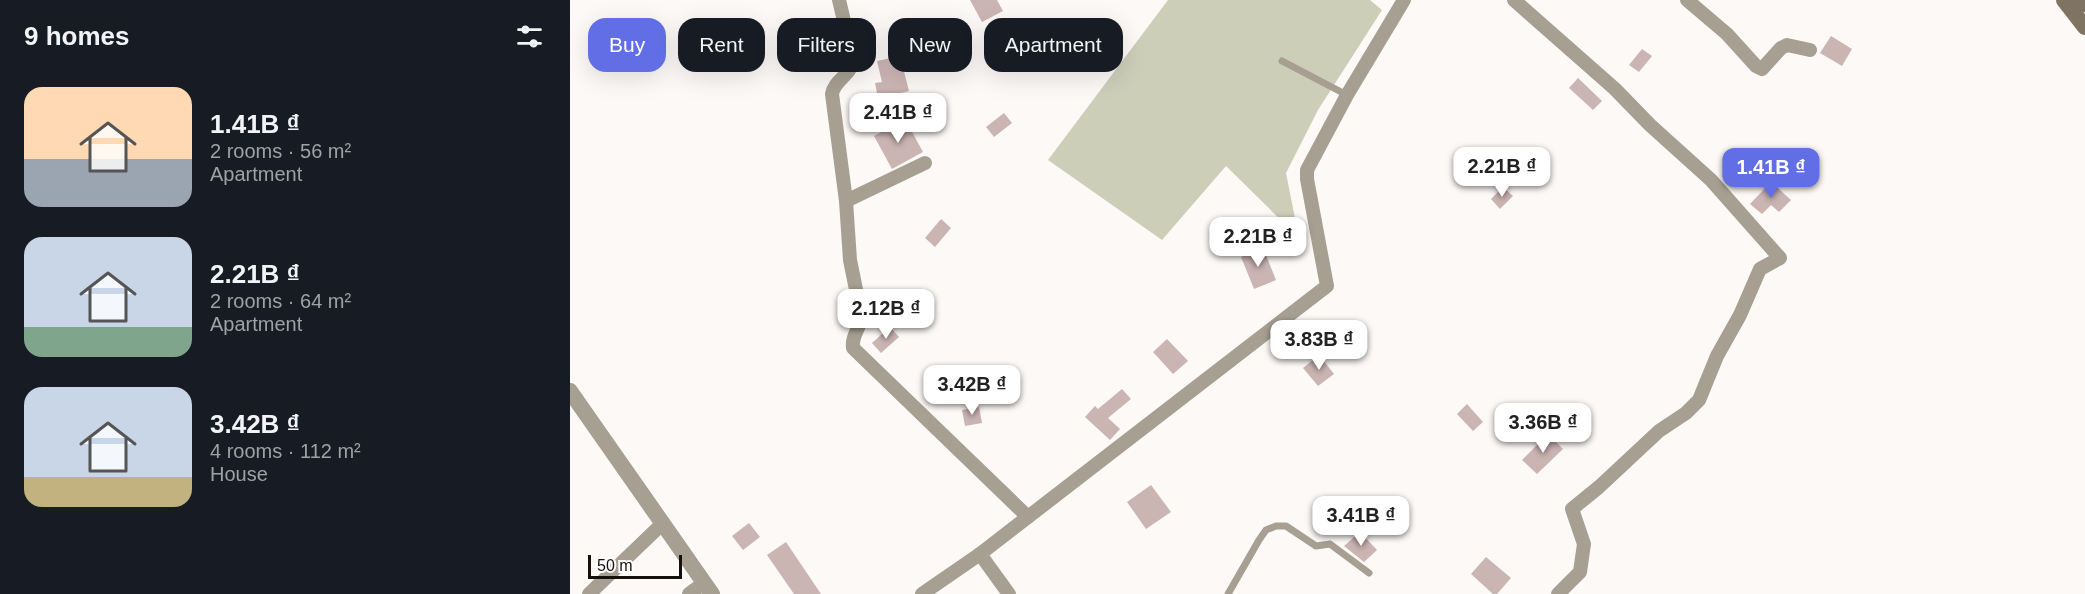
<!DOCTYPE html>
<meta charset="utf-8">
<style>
body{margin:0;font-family:Arial,sans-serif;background:#242831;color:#f1f3f6;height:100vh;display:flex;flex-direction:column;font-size:22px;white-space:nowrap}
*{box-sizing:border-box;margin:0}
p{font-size:20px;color:#9ea1a6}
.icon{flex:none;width:33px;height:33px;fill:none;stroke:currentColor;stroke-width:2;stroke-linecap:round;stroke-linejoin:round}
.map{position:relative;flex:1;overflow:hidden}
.sheet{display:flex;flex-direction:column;background:#171b24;width:570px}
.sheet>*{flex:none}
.banner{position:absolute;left:18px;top:18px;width:570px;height:54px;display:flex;gap:12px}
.scale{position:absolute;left:18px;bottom:15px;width:94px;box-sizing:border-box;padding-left:6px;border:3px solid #16100c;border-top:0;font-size:16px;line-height:21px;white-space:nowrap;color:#16100c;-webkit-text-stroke:4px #fff;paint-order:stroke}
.price{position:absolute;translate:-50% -51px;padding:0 14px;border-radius:12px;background:#fff;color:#222;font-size:20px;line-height:39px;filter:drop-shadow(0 2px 3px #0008)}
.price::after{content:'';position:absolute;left:50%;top:36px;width:18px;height:14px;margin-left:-9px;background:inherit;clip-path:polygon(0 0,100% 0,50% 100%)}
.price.active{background:#616ee6;color:#fff}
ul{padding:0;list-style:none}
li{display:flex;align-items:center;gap:18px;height:150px;padding:0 24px}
li span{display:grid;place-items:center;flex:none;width:168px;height:120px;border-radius:18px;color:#555}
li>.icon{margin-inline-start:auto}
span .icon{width:72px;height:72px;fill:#fffc;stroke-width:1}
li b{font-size:26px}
h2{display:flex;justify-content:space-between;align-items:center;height:72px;padding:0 24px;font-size:26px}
.tag{padding:0 21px;border-radius:18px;background:#171b24;box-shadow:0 6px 24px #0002;font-size:21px;line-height:54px}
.tag.active{background:#616ee6;color:#fff}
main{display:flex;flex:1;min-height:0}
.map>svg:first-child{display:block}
</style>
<main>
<section class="sheet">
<h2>9 homes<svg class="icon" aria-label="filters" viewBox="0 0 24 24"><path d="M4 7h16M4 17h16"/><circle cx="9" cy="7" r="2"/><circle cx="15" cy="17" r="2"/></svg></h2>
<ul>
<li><span style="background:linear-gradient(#ffd9b3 60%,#9aa5b1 0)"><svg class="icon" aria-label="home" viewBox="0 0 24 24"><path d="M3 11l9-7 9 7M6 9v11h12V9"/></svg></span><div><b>1.41B ₫</b><p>2 rooms · 56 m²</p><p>Apartment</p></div></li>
<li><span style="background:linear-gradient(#c9d6e8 75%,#7fa58c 0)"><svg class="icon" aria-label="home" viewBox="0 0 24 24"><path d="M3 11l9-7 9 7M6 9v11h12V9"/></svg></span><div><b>2.21B ₫</b><p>2 rooms · 64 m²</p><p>Apartment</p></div></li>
<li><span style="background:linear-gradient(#c9d6e8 75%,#c2b280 0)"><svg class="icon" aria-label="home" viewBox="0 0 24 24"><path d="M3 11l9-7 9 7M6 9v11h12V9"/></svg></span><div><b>3.42B ₫</b><p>4 rooms · 112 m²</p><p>House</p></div></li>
</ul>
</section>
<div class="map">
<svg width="1515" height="594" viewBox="0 0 1515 594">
<rect width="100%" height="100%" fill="#fdf9f7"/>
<polygon fill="#cdceb8" points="598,0 800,0 812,10 748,110 716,173 729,238 656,166 592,240 478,160"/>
<g fill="#cbb5b3">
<polygon points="400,0 427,0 433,11 412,22"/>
<polygon points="1261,36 1282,49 1272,66 1250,53"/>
<polygon points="1072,49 1082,56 1069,72 1059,65"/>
<polygon points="330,56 339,91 308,98 305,83 312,82 307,61"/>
<polygon points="1008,78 1032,101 1023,110 999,88"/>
<polygon points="434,113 442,123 424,137 416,127"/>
<polygon points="335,119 353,152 322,169 304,136"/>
<polygon points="1181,148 1196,157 1184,175 1170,166"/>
<polygon points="1201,182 1221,200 1209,212 1201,205 1192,214 1180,204"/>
<polygon points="933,187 943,196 930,209 921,199"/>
<polygon points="371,219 381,228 365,247 355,238"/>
<polygon points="693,248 706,280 684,289 671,257"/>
<polygon points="320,327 329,337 311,353 302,343"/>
<polygon points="597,339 618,361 603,374 583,352"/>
<polygon points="749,355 764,374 748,386 733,368"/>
<polygon points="552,389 561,399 538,418 550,429 540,440 515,417 525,406 528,409"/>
<polygon points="897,404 913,422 903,431 887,414"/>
<polygon points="409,407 412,423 395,426 392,410"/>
<polygon points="978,434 993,449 967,474 952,460"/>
<polygon points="581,485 601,512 576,529 557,502"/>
<polygon points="179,523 190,537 173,550 162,536"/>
<polygon points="790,532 807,550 794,562 774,546"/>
<polygon points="216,542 251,594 224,594 197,555"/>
<polygon points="916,557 941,578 927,594 923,594 901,574"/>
</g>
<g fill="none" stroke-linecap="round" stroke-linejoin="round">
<g stroke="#a79f92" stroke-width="7">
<polyline points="712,61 777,95"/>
<polyline points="658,594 689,540 696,530 706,526 716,526 746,546 760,544 799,573"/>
</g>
<g stroke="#a79f92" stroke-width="14">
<path d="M269,0L283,59C281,77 265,78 262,94L276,201L280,260L291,314C292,327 281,335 283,348L458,517"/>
<polyline points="944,0 1045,89 1080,125 1141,180 1210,258 1190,269 1170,315 1147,356 1129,400 1116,413 1089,431 1029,487 1002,509 1014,544 1010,572 988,594"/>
<polyline points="1117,0 1157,34 1186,66 1192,69 1211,48 1217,45 1240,50"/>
<polyline points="276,201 355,163"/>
<polyline points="410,554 439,594"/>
<polyline points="19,594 92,524"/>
<polyline points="119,594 134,583"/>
<polyline points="352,594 410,554 757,286 737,179 737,170 777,95 834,0"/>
</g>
<polyline stroke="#a79f92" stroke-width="16" points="0,391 142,594"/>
<g stroke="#7f7361" stroke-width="16">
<polyline points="1494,0 1515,27"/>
<polyline points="1512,0 1515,4"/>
</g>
</g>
</svg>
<div class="scale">50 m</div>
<b class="price" style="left:328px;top:144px">2.41B ₫</b>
<b class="price" style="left:932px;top:198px">2.21B ₫</b>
<b class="price active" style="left:1201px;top:199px">1.41B ₫</b>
<b class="price" style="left:688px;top:268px">2.21B ₫</b>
<b class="price" style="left:316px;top:340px">2.12B ₫</b>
<b class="price" style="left:749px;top:371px">3.83B ₫</b>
<b class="price" style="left:402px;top:416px">3.42B ₫</b>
<b class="price" style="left:973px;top:454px">3.36B ₫</b>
<b class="price" style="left:791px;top:547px">3.41B ₫</b>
<div class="banner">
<a class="tag active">Buy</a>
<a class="tag">Rent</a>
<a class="tag">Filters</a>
<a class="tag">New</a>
<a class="tag">Apartment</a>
</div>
</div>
</main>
